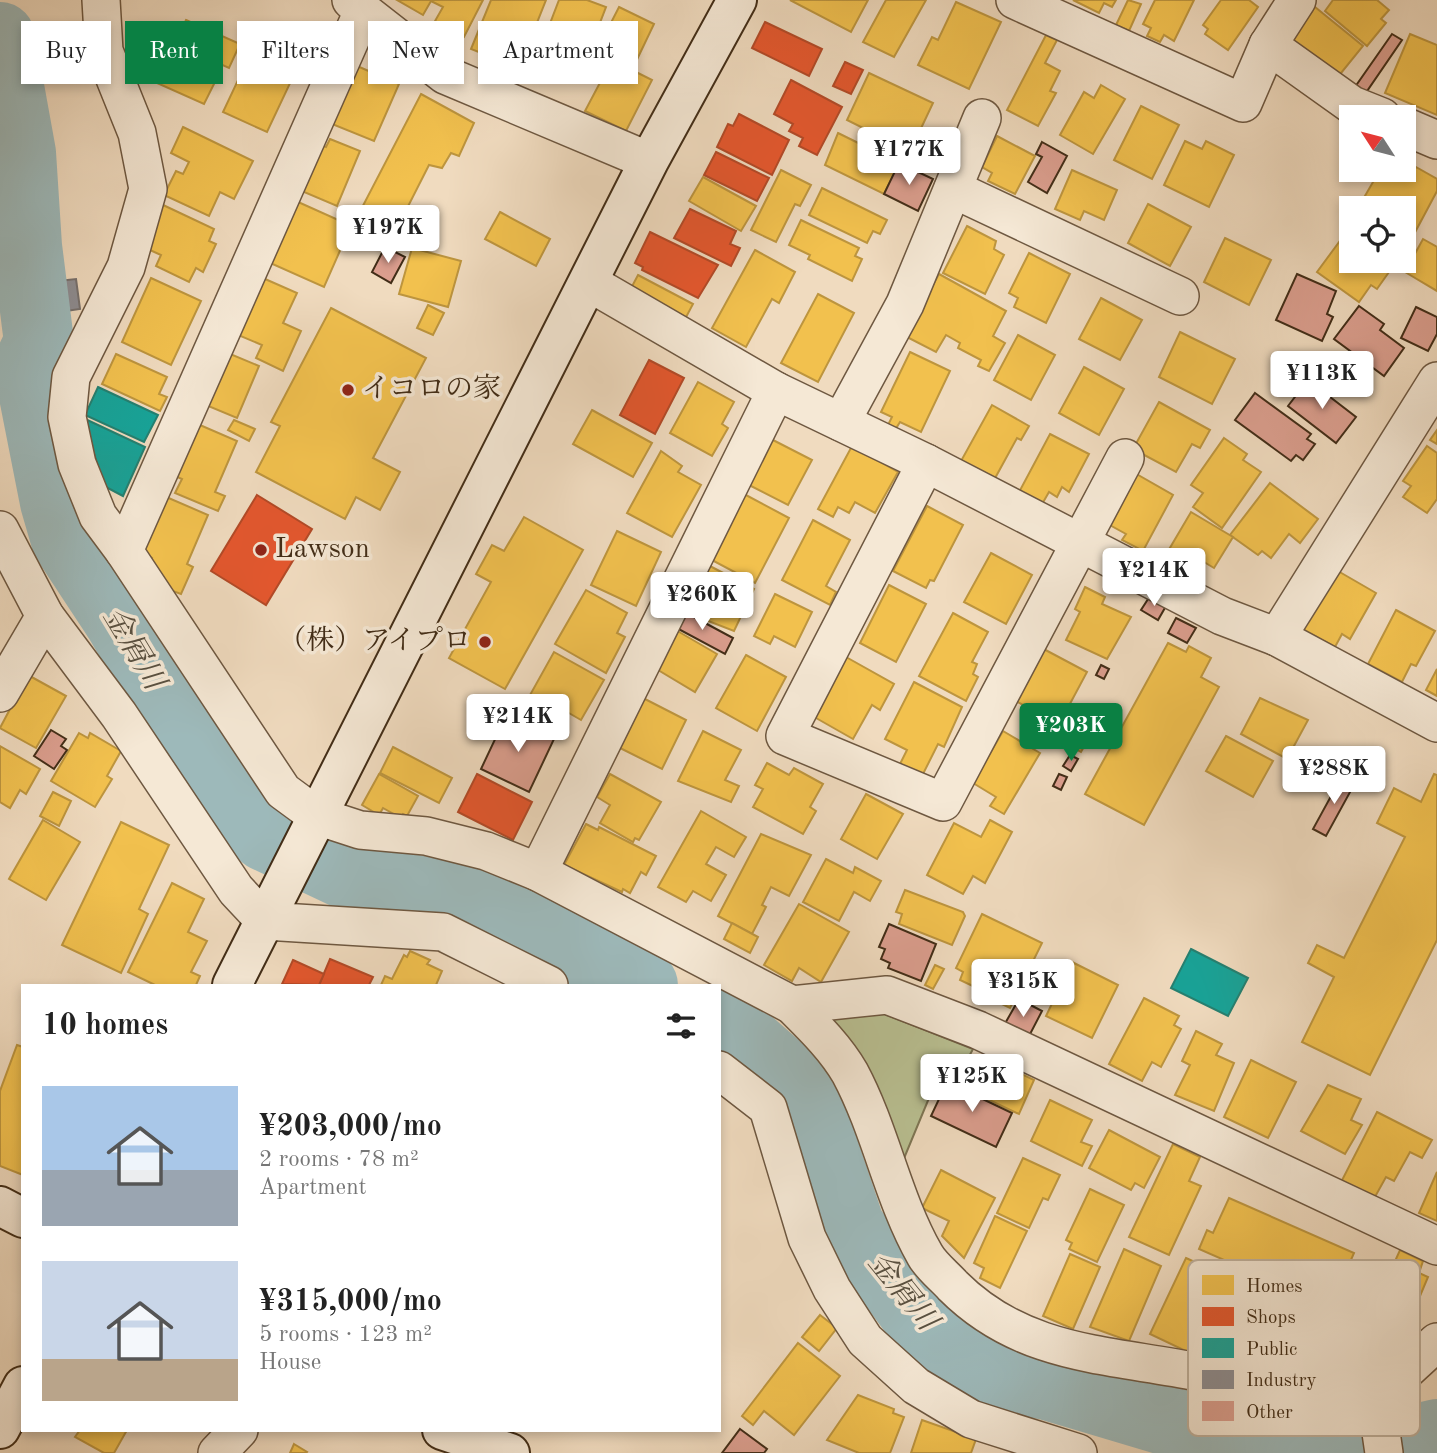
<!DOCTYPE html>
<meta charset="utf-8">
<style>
body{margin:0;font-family:"Old Standard TT","Noto Serif JP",serif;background:#f2f2f2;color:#222;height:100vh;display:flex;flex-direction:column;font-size:26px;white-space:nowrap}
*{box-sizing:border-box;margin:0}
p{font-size:23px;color:#767676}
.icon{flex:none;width:38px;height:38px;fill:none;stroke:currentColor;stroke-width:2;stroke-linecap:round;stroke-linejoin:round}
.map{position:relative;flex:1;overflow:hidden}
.drawer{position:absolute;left:21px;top:984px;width:700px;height:448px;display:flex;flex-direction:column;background:#fff;border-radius:0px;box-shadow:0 4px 10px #0003}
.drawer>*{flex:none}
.banner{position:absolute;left:21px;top:21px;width:700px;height:63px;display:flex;gap:14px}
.needle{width:46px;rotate:306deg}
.buttons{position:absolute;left:1339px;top:105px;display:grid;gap:14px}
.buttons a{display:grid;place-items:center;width:77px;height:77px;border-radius:0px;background:#fff;box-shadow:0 4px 10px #0003;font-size:35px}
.price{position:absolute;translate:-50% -60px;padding:0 16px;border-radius:7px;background:#fff;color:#222;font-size:23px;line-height:46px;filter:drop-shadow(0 2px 4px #0008)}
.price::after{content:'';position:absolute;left:50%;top:42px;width:21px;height:16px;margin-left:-10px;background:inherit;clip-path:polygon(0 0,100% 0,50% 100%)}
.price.active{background:#0b8043;color:#fff}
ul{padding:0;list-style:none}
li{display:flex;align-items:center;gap:21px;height:175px;padding:0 21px}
li span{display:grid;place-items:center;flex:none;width:196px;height:140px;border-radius:0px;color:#555}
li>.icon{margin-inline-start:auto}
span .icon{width:84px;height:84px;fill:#fffc;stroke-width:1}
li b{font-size:30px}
h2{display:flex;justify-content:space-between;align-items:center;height:84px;padding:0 21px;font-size:30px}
.chip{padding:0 24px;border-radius:0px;background:#fff;box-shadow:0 4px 10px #0003;font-size:24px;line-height:63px}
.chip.active{background:#0b8043;color:#fff}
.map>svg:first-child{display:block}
</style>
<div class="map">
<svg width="1437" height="1453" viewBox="0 0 1437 1453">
<rect width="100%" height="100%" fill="#f0dbbf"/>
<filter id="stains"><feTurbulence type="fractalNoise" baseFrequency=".00286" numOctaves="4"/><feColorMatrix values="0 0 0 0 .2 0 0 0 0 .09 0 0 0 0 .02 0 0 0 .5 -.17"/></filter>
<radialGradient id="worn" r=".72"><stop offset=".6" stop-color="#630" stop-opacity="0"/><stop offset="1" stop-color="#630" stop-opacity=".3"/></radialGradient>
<polygon fill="#b9c092" stroke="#7e7654" stroke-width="2" points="872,1009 973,1049 951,1090 934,1086 900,1168 832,1020 842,1015"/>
<g fill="#f2c14e" stroke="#bd953e" stroke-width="2">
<polygon points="397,0 483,0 464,37 435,21 443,7 431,1 423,15"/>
<polygon points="491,0 546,0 519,68 471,49"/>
<polygon points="559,0 587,0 606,7 584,64 580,62 576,71 561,65 564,56 541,47"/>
<polygon points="790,0 868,0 851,32"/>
<polygon points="886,0 926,0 894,57 863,42"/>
<polygon points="1073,0 1116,0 1112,7 1104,3 1099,13"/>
<polygon points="1128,0 1141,4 1129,31 1116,25"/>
<polygon points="1155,0 1194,0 1174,41 1164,35 1160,42 1147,36 1151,28 1143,24"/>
<polygon points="1221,0 1249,0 1258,7 1228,50 1205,34 1208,29 1203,25"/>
<polygon points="1377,0 1389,10 1381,19 1386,23 1367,46 1325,11 1333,0"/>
<polygon points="956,2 1001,22 969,89 918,65 932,37 938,40"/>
<polygon points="619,7 654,24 632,70 652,80 626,131 585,111 612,60 596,52"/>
<polygon points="1315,7 1363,46 1337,78 1291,40"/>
<polygon points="186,20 240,44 229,68 207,58 199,74 215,82 204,104 157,83"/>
<polygon points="1410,34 1437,45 1437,115 1385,93"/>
<polygon points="1046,35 1057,40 1045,63 1060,71 1050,91 1056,93 1038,126 1007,110"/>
<polygon points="256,42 300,62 267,132 223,112"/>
<polygon points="357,66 399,84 374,141 332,124"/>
<polygon points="869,73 933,103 915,141 902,134 897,145 847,120"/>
<polygon points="1101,85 1125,99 1093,154 1060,135 1084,92 1094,98"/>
<polygon points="421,94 474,123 459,156 451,153 442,168 429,165 391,240 355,221"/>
<polygon points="1141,106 1179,125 1152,179 1114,160"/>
<polygon points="183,127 253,161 234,199 220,192 209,216 164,195 176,171 183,174 189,162 171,153"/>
<polygon points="838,133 899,163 884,194 825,165"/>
<polygon points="997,136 1035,156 1015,194 988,181 992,173 982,167"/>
<polygon points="330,139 360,151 337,206 297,189 316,143 326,147"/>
<polygon points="1185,141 1202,149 1206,141 1234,155 1209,207 1164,185"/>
<polygon points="1416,167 1437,179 1437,191 1404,253 1404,208 1358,208 1380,170 1396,170 1410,177"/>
<polygon points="781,170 811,185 800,206 795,204 776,242 751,230"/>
<polygon points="1072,170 1117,190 1104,220 1084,211 1080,220 1055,209"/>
<polygon points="703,177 756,206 741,231 689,201"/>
<polygon points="822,188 887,220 880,234 873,231 867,243 809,215"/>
<polygon points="287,197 345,223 340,235 346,237 324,287 259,258"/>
<polygon points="161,204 214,229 209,241 216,244 203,272 196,268 189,282 156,266 161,255 141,246"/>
<polygon points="1148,204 1191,227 1170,266 1128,243"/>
<polygon points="500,212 550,239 536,266 485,239"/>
<polygon points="801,220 859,248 855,256 862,259 852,281 808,259 810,255 789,245"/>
<polygon points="967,226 996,241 994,249 1004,255 985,294 943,273"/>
<polygon points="1225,238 1271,260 1249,305 1204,282"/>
<polygon points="1342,238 1351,244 1351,261 1374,261 1389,272 1377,289 1371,285 1359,302 1317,272"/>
<polygon points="1423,239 1437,247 1437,291 1405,272"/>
<polygon points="412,248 461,261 448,307 399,294"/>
<polygon points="755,250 795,272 779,303 772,299 746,347 712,328"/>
<polygon points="1029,253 1070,274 1046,323 1014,307 1018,298 1009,293"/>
<polygon points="939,274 1006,311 993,336 1005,343 989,371 978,366 981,360 958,348 960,343 946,335 936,352 905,336"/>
<polygon points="256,275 297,293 283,323 301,331 283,371 256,358 262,345 231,332"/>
<polygon points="638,275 693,304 684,321 629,292"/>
<polygon points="151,278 201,301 171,365 122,342"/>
<polygon points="818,294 854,313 818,382 781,363"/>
<polygon points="1101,298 1142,320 1120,360 1079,339"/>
<polygon points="428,305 444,313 433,335 417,328"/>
<polygon points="331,308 426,358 373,458 400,472 380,510 356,497 345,519 256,472 280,426 271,422"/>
<polygon points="1180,332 1235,359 1212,404 1159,377"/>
<polygon points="1018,335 1055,355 1031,400 994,380"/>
<polygon points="223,351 259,366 237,418 201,403"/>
<polygon points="910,352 950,371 921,432 900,422 895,430 887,427 892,417 881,412"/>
<polygon points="116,354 167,377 159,394 167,397 160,411 102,384"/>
<polygon points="1084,367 1124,389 1099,435 1059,413"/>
<polygon points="698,382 734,402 722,424 728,428 712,456 670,433"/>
<polygon points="1159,402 1210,430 1200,448 1192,444 1176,472 1133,449"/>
<polygon points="992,405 1029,426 1021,440 1017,438 994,480 961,461"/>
<polygon points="592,410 652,443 633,477 573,444"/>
<polygon points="234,420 255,429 249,441 228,430"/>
<polygon points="193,422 237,441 215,492 225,496 218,511 175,493 182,479 166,472"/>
<polygon points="1437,430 1437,444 1430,440"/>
<polygon points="1050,434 1089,454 1069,492 1062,487 1057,497 1049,492 1041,506 1018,494"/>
<polygon points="1224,438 1247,454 1243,460 1261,472 1222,528 1193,507 1203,493 1191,485"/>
<polygon points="771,439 812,460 788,505 747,484"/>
<polygon points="852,446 898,472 875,513 855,502 849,513 838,507 833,517 818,509"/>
<polygon points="1427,446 1437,453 1437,499 1427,513 1403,497 1411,486 1403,481"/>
<polygon points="661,451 682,466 678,472 701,485 672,537 627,513"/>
<polygon points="1126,468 1173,495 1143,551 1122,540 1126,534 1099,519"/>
<polygon points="1270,483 1318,519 1300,543 1289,534 1271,558 1262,551 1258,555 1230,535"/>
<polygon points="157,493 208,515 187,564 193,567 181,594 167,589 150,564 152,558 142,552"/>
<polygon points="744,494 789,518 755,583 710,559"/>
<polygon points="927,506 963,525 934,581 930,580 926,588 893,571"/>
<polygon points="1191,512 1233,537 1214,568 1204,562 1195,576 1164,558"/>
<polygon points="524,517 583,550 505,689 449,658 491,582 476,574 492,545 504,551"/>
<polygon points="813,520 850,540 826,586 836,592 830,605 782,580"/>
<polygon points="617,531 661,552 636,606 591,585"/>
<polygon points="991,553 1032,575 1006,624 964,602"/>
<polygon points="706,564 754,589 734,631 703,619 708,608 693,600 697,592 693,590"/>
<polygon points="1331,567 1376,593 1350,639 1342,634 1335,647 1297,626"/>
<polygon points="889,585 926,604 896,662 860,643"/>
<polygon points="1085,587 1105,597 1102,604 1131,617 1107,659 1066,640 1080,612 1075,609"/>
<polygon points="586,590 627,613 617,633 625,637 606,673 555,644"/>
<polygon points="775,594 812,612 795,647 774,636 770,644 754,636"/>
<polygon points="1396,610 1435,631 1416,666 1411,664 1402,682 1368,664"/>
<polygon points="953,613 988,632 972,662 977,664 973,674 978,677 966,701 919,676"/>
<polygon points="674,629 717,654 695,692 653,667"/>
<polygon points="1168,643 1186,652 1189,646 1211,658 1201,677 1219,687 1144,825 1085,794"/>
<polygon points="1038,646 1087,672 1064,715 1073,721 1059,747 1029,730 1038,713 1010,698"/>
<polygon points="554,652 604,680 581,720 562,709 555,720 525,704"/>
<polygon points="746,655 786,677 757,731 716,708"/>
<polygon points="846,657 894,684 880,710 872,705 853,739 809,714"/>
<polygon points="1437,669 1437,696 1426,690"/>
<polygon points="28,675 66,696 36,748 0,728"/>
<polygon points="914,682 962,707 944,747 938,744 920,780 898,768 907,750 885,739"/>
<polygon points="643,698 686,720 662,769 618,747"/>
<polygon points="1260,698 1308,720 1287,759 1241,734"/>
<polygon points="1085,724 1094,729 1081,752 1072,747"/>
<polygon points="703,731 741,750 725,780 739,786 731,802 678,781"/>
<polygon points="1003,731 1040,753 1004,814 990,806 996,797 973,783"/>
<polygon points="79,733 88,738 90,733 121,751 107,776 112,779 95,807 51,781"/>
<polygon points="1226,736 1273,761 1253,797 1206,771"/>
<polygon points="0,746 40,769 26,794 20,790 10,808 0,802"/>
<polygon points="393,747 452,778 439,803 380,773"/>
<polygon points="767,763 789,775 794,768 823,784 810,807 816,811 803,834 753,807 763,789 755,785"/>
<polygon points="379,774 418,796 407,816 403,814 401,818 383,808 379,815 362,805"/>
<polygon points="610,774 661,802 639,840 635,838 633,842 600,823 610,805 597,797"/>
<polygon points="1434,774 1437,775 1437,940 1370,1075 1302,1042 1334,977 1308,963 1317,945 1344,958 1405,837 1377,823 1394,788 1421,802"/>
<polygon points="53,792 71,801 59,826 40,816"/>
<polygon points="866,794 903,814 877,859 841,839"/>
<polygon points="701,811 746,837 734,857 716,847 706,864 726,875 711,901 693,891 686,902 658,887"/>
<polygon points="43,820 80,842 46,900 9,879"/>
<polygon points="990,820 1012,832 985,883 973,876 963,894 927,875 954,823 981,837"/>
<polygon points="121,822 169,845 139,909 148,914 121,973 62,945"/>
<polygon points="586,824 598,830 599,827 656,856 646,875 641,872 630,893 623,889 622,892 564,865"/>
<polygon points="761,834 811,855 789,896 771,887 762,905 766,907 752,934 718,916"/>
<polygon points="826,859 853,873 855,867 881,881 870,901 854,892 839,921 803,902"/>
<polygon points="172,883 204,899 188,932 207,941 191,972 200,976 196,985 155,985 128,972"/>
<polygon points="905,890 963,912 965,916 952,945 899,924 902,914 896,912"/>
<polygon points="799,904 849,932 821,982 799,968 792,981 764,965"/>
<polygon points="982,914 1042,943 1010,1008 975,991 977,988 960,980 963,972 956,968"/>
<polygon points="732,923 758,937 750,953 724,939"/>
<polygon points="410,951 430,960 427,964 442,971 436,985 381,985 385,976 392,979 404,955 407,957"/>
<polygon points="1072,962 1118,985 1092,1038 1046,1016"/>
<polygon points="935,965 944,969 933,989 925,985"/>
<polygon points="1144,998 1179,1016 1174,1025 1181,1029 1161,1067 1152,1062 1142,1081 1109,1064"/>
<polygon points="1196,1031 1222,1044 1216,1055 1234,1063 1214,1111 1175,1095 1190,1065 1182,1061"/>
<polygon points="17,1045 23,1047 23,1175 0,1166 0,1091"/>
<polygon points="984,1056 1034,1080 1019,1114 968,1090"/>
<polygon points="1251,1060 1296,1082 1268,1138 1224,1117"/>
<polygon points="1328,1085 1361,1099 1351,1120 1362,1125 1345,1154 1301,1131"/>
<polygon points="1050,1100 1092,1120 1081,1142 1092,1146 1082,1166 1031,1141"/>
<polygon points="1377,1112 1432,1140 1422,1158 1410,1152 1394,1181 1386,1177 1371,1204 1338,1188"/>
<polygon points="1109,1130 1160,1157 1144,1188 1135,1183 1131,1190 1089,1168"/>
<polygon points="1173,1144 1200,1157 1189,1181 1201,1186 1169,1255 1129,1237"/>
<polygon points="1023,1158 1060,1175 1048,1200 1043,1198 1029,1228 997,1213"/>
<polygon points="941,1170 995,1198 964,1258 942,1236 949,1221 922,1208"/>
<polygon points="1437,1172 1437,1221 1419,1213"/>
<polygon points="1090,1189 1124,1205 1097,1262 1069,1249 1072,1243 1066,1240"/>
<polygon points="1229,1198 1354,1253 1340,1285 1347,1288 1338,1310 1199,1249 1207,1230 1213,1233"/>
<polygon points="995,1216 1027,1231 1000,1288 980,1278 984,1268 974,1263"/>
<polygon points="1124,1249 1161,1266 1129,1341 1090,1327"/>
<polygon points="1400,1250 1423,1261 1419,1273 1428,1277 1415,1308 1406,1305 1392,1337 1353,1319 1379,1262 1392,1268"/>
<polygon points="1070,1254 1100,1267 1073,1329 1043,1316"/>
<polygon points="1186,1258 1230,1278 1194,1355 1150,1334"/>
<polygon points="820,1315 837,1328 819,1351 802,1337"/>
<polygon points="798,1343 840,1376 794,1435 764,1411 753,1425 742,1416"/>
<polygon points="858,1395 894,1409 893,1413 904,1417 890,1453 859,1453 827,1440"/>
<polygon points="922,1420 976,1439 971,1453 911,1453"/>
<polygon points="80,1430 127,1430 114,1453 104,1453 75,1437"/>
<polygon points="294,1444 307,1452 306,1453 290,1453"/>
</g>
<g fill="#e4572e" stroke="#b34a27" stroke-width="2">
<polygon points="765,22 822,49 809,76 752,48"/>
<polygon points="845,62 863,70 851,94 833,86"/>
<polygon points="791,80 842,107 817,155 799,146 803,138 789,131 793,124 774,114"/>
<polygon points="739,114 789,140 772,175 717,147 728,124 733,126"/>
<polygon points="716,152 769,178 757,201 704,175"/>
<polygon points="690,209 736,231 730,244 740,248 731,266 674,238"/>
<polygon points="650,232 718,265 698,298 642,270 643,267 635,263"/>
<polygon points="649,360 684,378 655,434 620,415"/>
<polygon points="257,495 312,529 266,605 211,571"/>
<polygon points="477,774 532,802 513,840 458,812"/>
<polygon points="330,959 373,977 369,985 319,985"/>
<polygon points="293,960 324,974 319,985 282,984"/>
</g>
<g fill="#17a398" stroke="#248071" stroke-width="2">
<polygon points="98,387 158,415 144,442 85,415"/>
<polygon points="83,418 145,447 123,496 104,486"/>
<polygon points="1191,949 1248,978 1228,1016 1171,988"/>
</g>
<polygon fill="#8d8d92" stroke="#76706d" stroke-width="2" points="76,279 80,309 52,313 49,282"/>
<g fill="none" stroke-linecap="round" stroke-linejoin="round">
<g stroke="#9db9ba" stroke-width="70">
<polyline points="0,37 21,153 27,246 39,342 28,365 55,502 66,540 120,622 190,742 265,836 350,876 486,905 610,971 643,985"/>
<polyline points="719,1022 733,1029 804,1091 850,1227 926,1328 993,1377 1047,1385 1208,1433 1320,1453"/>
<polyline points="1354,1453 1437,1434"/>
</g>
</g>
<g fill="#db9e8e" stroke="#422d17" stroke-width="2">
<polygon points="1392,34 1402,40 1365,94 1355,87"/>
<polygon points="1042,142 1067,156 1047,193 1028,182 1042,157 1036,154"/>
<polygon points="899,163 933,179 918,211 884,194"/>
<polygon points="385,247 405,257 391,283 372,272"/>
<polygon points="1297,274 1336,291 1327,314 1333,317 1322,341 1276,320"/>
<polygon points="1359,306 1384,324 1380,330 1404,348 1384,376 1334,339"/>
<polygon points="1416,307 1437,317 1437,334 1428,351 1401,338"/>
<polygon points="1308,380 1356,417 1336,443 1288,406"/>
<polygon points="1255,393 1311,434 1307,439 1315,444 1303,460 1296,455 1291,461 1235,420"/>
<polygon points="1150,596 1166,606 1158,620 1141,610"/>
<polygon points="679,609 733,638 725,654 671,625"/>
<polygon points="1176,618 1196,628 1187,643 1168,633"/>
<polygon points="1101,665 1109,669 1104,679 1096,675"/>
<polygon points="506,716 554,739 529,792 481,769"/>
<polygon points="51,730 66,739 61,746 67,750 54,769 34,756"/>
<polygon points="1070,755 1078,759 1071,771 1063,766"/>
<polygon points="1059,774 1067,777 1061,790 1053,786"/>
<polygon points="1342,776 1355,783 1326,836 1313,829"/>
<polygon points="889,924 936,944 921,981 888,968 890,963 881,959 885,949 879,947"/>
<polygon points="1019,999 1042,1011 1027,1040 1003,1027"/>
<polygon points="947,1082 1012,1113 996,1147 931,1116"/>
<polygon points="740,1429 767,1449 764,1453 722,1453"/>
</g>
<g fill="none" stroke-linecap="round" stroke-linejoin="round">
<g stroke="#6e5841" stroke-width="40">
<g id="street">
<polyline points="101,0 104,51 137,133 148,189 126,267 71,377 67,417 77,464 98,516 124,551"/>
<path d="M351,0L363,11L124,551L283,791L317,816L360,830L426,836L486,851L538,872L792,1005C813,1026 835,1047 850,1073C881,1131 892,1197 925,1255C931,1266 944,1276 953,1286C1023,1356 1108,1354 1198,1372C1233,1379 1267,1390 1302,1396C1325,1400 1352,1397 1376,1398L1437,1342"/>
<polyline points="1015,0 1243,103 1268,45 1352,105 1382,117"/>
<polyline points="363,11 445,75 649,161"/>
<polyline points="1268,45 1297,0"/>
<polyline points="1404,126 1437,140"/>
<polyline points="953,189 1180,296"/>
<polyline points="588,282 776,391 926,463 1222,616 1277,637 1437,723"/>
<polyline points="841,422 905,304 982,118"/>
<polyline points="926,463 785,736 943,802 1125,458"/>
<polyline points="0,530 45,616 119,715 236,890 265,921 443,932 549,985"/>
<polyline points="1277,637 1437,381"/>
<polyline points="0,693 45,616"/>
<polyline points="538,872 776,391"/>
<polyline points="792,1005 887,995 978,1030 1437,1246"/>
<polyline points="719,1070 768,1108 807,1238 832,1289 865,1340 916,1386 971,1419 1078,1453"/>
<polyline points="1376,1398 1384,1453"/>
<polyline points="217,1453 239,1430"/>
</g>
</g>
<g stroke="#422d17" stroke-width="42">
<g id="secondary">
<polyline points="232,985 649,161 737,0"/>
<polyline points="0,1206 23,1218"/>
<polyline points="0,1429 23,1386"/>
<polyline points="442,1430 510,1453"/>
</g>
</g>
<use href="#street" stroke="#f5e8d5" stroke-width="37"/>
<use href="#secondary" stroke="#f5e8d5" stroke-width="38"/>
</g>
<g fill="#8f2418" stroke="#f5e8d5" stroke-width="2.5">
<circle cx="348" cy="390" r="7"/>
<circle cx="261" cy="550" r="7"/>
<circle cx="485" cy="642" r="7"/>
</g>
<g text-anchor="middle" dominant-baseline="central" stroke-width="7" stroke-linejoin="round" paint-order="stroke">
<g font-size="28" fill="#422d17" stroke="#f5e8d5" text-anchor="start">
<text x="362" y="390">イコロの家</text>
<text x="275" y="550">Lawson</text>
<text x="471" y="642" text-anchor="end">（株）アイプロ</text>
</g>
<g font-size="30" font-style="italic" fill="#595040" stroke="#f5e8d5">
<text transform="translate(133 649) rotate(59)">金屑川</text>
<text transform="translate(902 1292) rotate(51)">金屑川</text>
</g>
</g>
<rect x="1188" y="1260" width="232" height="176" rx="10" fill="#f5e8d5" stroke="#bfb09c" stroke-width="2"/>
<rect x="1202" y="1275" width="32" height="20" fill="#f2c14e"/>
<rect x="1202" y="1307" width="32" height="19" fill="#e4572e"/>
<rect x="1202" y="1338" width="32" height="20" fill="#17a398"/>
<rect x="1202" y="1370" width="32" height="19" fill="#8d8d92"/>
<rect x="1202" y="1401" width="32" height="20" fill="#db9e8e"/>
<g font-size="19" fill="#422d17">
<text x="1246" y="1292">Homes</text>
<text x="1246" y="1323">Shops</text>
<text x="1246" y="1355">Public</text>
<text x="1246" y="1386">Industry</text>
<text x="1246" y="1418">Other</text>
</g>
<rect width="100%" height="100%" filter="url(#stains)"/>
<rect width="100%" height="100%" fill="url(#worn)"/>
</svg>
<div class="buttons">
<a><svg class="needle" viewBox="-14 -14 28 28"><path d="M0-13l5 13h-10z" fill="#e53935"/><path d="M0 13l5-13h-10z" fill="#767676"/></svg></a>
<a><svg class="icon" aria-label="locate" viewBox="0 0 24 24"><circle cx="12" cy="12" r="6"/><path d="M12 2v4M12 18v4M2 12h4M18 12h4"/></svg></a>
</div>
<b class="price" style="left:909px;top:187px">¥177K</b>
<b class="price" style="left:388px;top:265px">¥197K</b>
<b class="price" style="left:1322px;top:411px">¥113K</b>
<b class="price" style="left:1154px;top:608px">¥214K</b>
<b class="price" style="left:702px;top:632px">¥260K</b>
<b class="price" style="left:518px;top:754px">¥214K</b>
<b class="price active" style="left:1071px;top:763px">¥203K</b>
<b class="price" style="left:1334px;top:806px">¥288K</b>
<b class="price" style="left:1023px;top:1019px">¥315K</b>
<b class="price" style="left:972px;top:1114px">¥125K</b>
<div class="banner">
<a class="chip">Buy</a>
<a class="chip active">Rent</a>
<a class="chip">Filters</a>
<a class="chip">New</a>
<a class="chip">Apartment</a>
</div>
<section class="drawer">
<h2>10 homes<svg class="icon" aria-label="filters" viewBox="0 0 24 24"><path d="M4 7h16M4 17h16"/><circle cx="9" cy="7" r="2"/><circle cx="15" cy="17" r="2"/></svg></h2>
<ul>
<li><span style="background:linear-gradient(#a9c7e8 60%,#9aa5b1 0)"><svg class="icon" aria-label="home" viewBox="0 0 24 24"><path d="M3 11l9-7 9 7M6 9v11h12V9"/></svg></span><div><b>¥203,000/mo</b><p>2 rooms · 78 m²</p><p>Apartment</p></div></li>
<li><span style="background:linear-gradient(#c9d6e8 70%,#b9a48a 0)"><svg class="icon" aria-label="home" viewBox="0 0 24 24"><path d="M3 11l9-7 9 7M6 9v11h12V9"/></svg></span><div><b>¥315,000/mo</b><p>5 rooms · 123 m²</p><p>House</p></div></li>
</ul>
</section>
</div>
